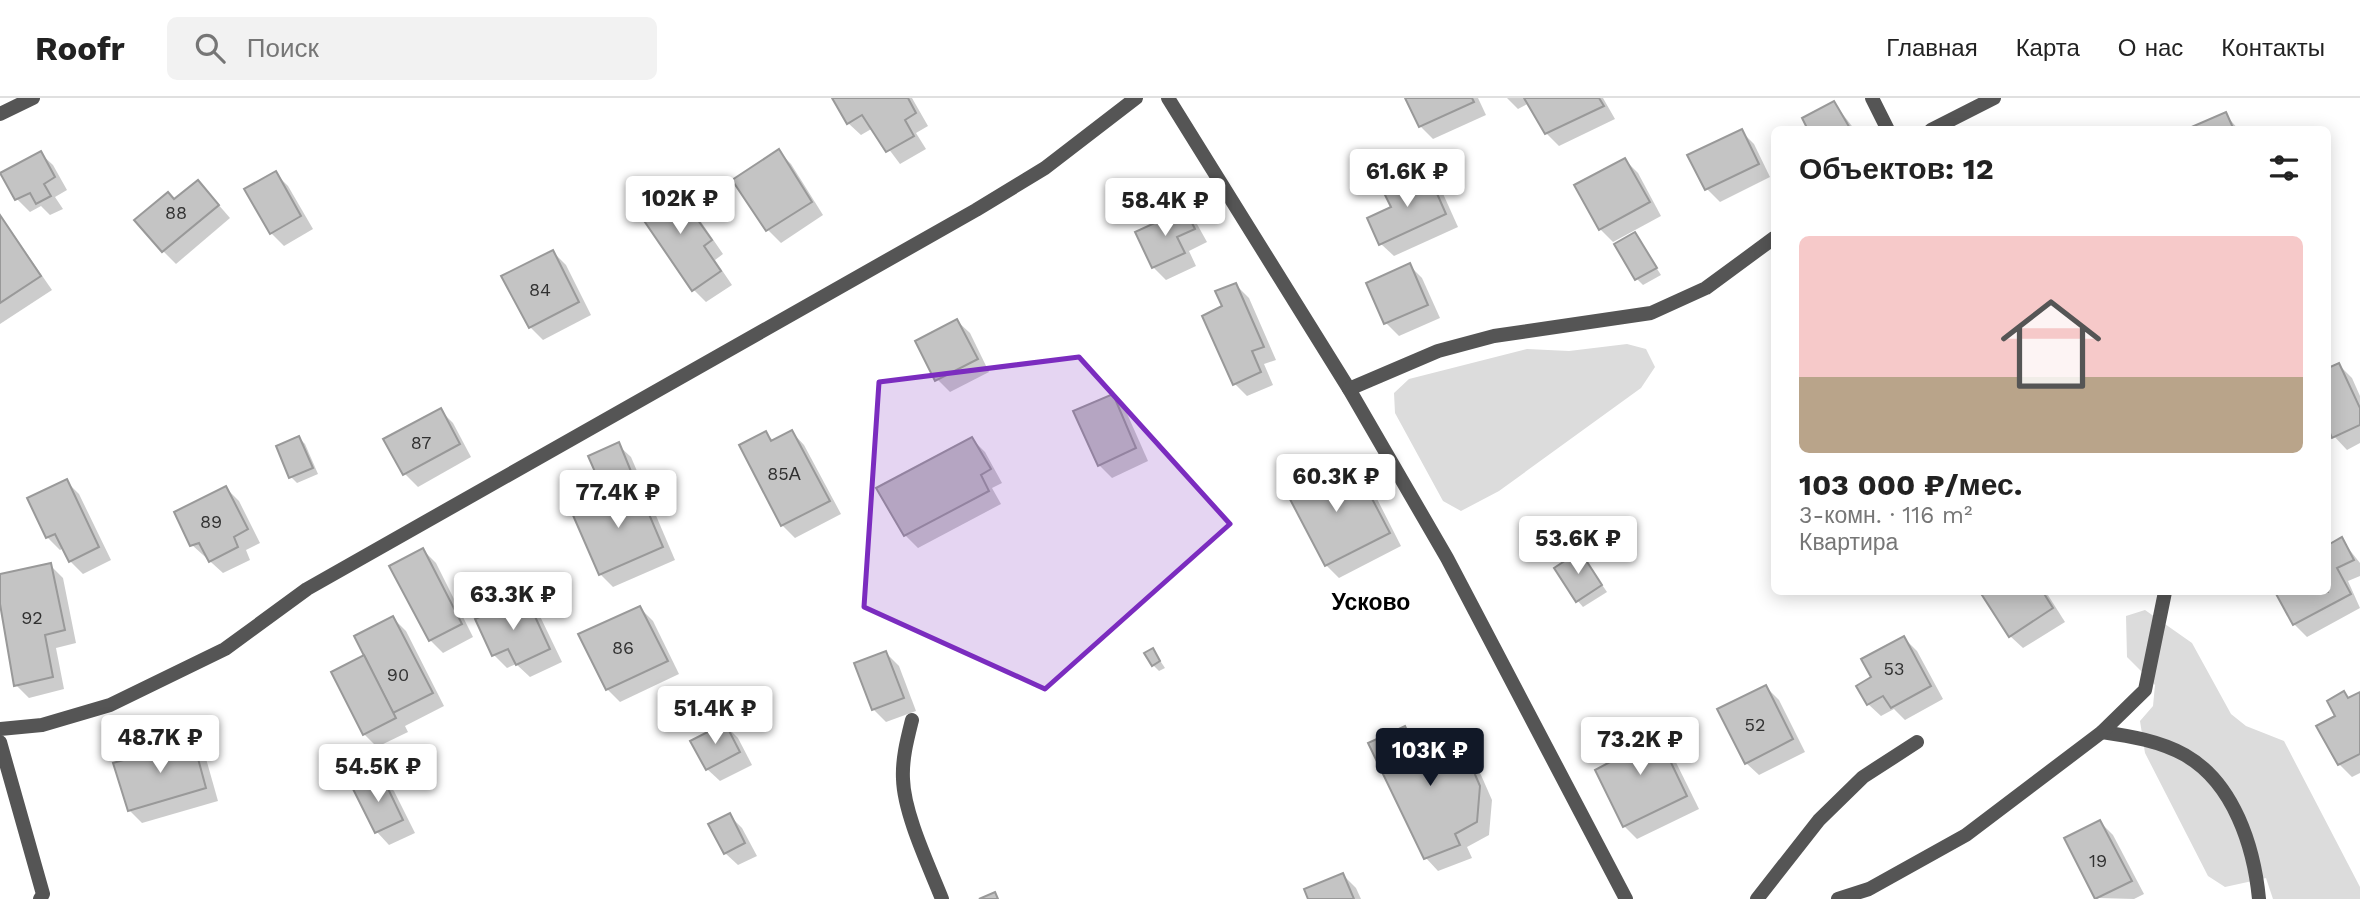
<!DOCTYPE html>
<html lang="ru">
<meta charset="utf-8">
<style>
body{margin:0;font-family:"Work Sans",sans-serif;background:#f2f2f2;color:#222;height:100vh;display:flex;flex-direction:column;font-size:26px;white-space:nowrap}
*{box-sizing:border-box;margin:0}
p{font-size:23px;color:#767676}
.icon{flex:none;width:38px;height:38px;fill:none;stroke:currentColor;stroke-width:2;stroke-linecap:round;stroke-linejoin:round}
.map{position:relative;flex:1;overflow:hidden}
.sheet{position:absolute;left:1771px;top:28px;width:560px;height:469px;display:flex;flex-direction:column;background:#fff;border-radius:10px;box-shadow:0 4px 18px #0003}
.sheet>*{flex:none}
.price{position:absolute;translate:-50% -60px;padding:0 16px;border-radius:7px;background:#fff;color:#222;font-size:23px;line-height:46px;filter:drop-shadow(0 2px 4px #0008)}
.price::after{content:'';position:absolute;left:50%;top:42px;width:21px;height:16px;margin-left:-10px;background:inherit;clip-path:polygon(0 0,100% 0,50% 100%)}
.price.selected{background:#111827;color:#fff}
ul{padding:0;list-style:none}
li{display:grid;align-content:center;gap:14px;height:371px;padding:0 28px}
li+li{border-top:2px solid #e0e0e0}
li span{display:grid;place-items:center;height:217px;border-radius:10px;color:#555}
li>.icon{margin-inline-start:auto}
span .icon{width:126px;height:126px;fill:#fffc;stroke-width:1}
li b{font-size:30px}
h2{display:flex;justify-content:space-between;align-items:center;height:84px;padding:0 28px;font-size:30px}
header{display:flex;align-items:center;gap:42px;box-sizing:border-box;height:98px;padding:0 35px;background:#fff;border-bottom:2px solid #e0e0e0}
header strong{font-size:33px}
nav{display:flex;gap:38px;margin-inline-start:auto;font-size:24px}
.search{width:490px;height:63px;background:#f2f2f2;display:flex;align-items:center;gap:18px;box-sizing:border-box;padding:0 24px;border-radius:10px;color:#767676;font-size:26px}
.map>svg:first-child{display:block}
</style>
<header>
<strong>Roofr</strong>
<div class="search"><svg class="icon" aria-label="search" viewBox="0 0 24 24"><circle cx="10" cy="10" r="6"/><path d="M15 15l6 6"/></svg>Поиск</div>
<nav><a>Главная</a><a>Карта</a><a>О нас</a><a>Контакты</a></nav>
</header>
<div class="map">
<svg width="2360" height="801" viewBox="0 0 2360 801">
<rect width="100%" height="100%" fill="#fff"/>
<g fill="#dcdcdc">
<polygon points="1627,246 1646,251 1655,269 1641,290 1499,393 1461,413 1443,403 1395,315 1394,295 1409,281 1527,251 1569,253"/>
<polygon points="2145,512 2192,545 2231,616 2246,628 2284,643 2360,789 2360,801 2273,801 2266,780 2225,789 2208,778 2145,655 2140,623 2153,608 2155,587 2127,559 2126,518"/>
</g>
<g fill="#0003">
<polygon points="834,0 912,0 928,28 916,35 926,51 900,66 873,30 861,37 848,25"/>
<polygon points="1407,0 1478,0 1486,17 1433,41 1420,28"/>
<polygon points="1507,0 1603,0 1615,21 1559,48 1546,35 1529,5 1518,11"/>
<polygon points="1834,5 1855,32 1810,32"/>
<polygon points="2225,16 2239,32 2190,32"/>
<polygon points="1741,33 1754,46 1770,79 1720,104 1707,91 1689,58"/>
<polygon points="779,54 791,66 823,117 781,145 768,132"/>
<polygon points="40,55 53,67 67,92 55,99 63,111 50,117 41,108 30,114 17,101"/>
<polygon points="1625,62 1638,75 1661,118 1613,144 1600,131"/>
<polygon points="275,75 288,88 313,131 284,148 271,135"/>
<polygon points="1427,77 1440,89 1458,129 1394,158 1381,146 1393,110"/>
<polygon points="673,89 686,102 723,156 715,162 732,187 706,204 693,191"/>
<polygon points="210,97 230,120 176,166 163,153 175,103"/>
<polygon points="1184,113 1197,126 1207,144 1189,153 1196,168 1166,182 1153,169"/>
<polygon points="0,117 52,192 0,226"/>
<polygon points="1635,136 1661,177 1643,187 1637,181"/>
<polygon points="553,154 566,167 591,217 543,242 530,229"/>
<polygon points="1409,167 1422,180 1440,220 1399,238 1386,225"/>
<polygon points="1236,187 1249,200 1276,262 1264,266 1273,287 1247,298 1235,286 1225,209"/>
<polygon points="957,223 970,235 989,274 950,294 937,281"/>
<polygon points="2339,267 2352,280 2360,298 2360,345 2347,352 2332,336 2328,338 2328,272"/>
<polygon points="1113,298 1125,311 1148,363 1112,380 1099,367"/>
<polygon points="440,312 453,325 471,359 418,389 405,376 385,342"/>
<polygon points="792,334 804,347 841,416 795,440 782,427 765,335 774,343"/>
<polygon points="299,340 305,346 318,376 297,385 291,379"/>
<polygon points="972,341 985,354 1002,385 992,390 1001,406 918,450 905,437"/>
<polygon points="618,347 631,359 675,462 613,489 600,476"/>
<polygon points="1313,372 1329,391 1358,376 1371,389 1401,448 1339,480 1326,467"/>
<polygon points="66,383 79,396 111,462 83,476 70,463 64,450 60,452 47,439 29,401"/>
<polygon points="226,390 239,403 260,445 246,452 250,462 223,475 192,447"/>
<polygon points="2341,441 2360,465 2360,478 2348,483 2360,510 2307,539 2294,526 2277,494 2328,494 2328,449"/>
<polygon points="423,452 436,465 473,539 443,555 430,542"/>
<polygon points="1580,455 1607,494 1583,509 1577,502"/>
<polygon points="50,467 63,480 76,545 56,550 64,591 29,600 16,587 0,496 0,477"/>
<polygon points="1982,494 2046,494 2065,524 2023,550 2010,538"/>
<polygon points="526,501 538,514 562,564 530,579 516,566 507,570 494,557 478,522"/>
<polygon points="640,510 653,523 679,576 620,604 607,591"/>
<polygon points="393,520 406,533 444,608 405,628 408,634 377,649 364,636 367,558"/>
<polygon points="1904,540 1917,553 1943,601 1905,622 1894,611 1881,618 1868,606 1874,580"/>
<polygon points="1153,552 1165,570 1159,573 1153,567"/>
<polygon points="886,555 899,568 916,613 886,624 873,611"/>
<polygon points="1766,589 1779,602 1805,654 1759,677 1746,665"/>
<polygon points="2343,595 2349,601 2360,596 2360,675 2352,679 2339,666 2319,629 2337,619"/>
<polygon points="725,627 738,640 752,667 720,683 707,671"/>
<polygon points="1653,629 1665,642 1699,711 1637,741 1624,728"/>
<polygon points="1404,630 1417,642 1423,655 1457,639 1470,652 1492,702 1489,737 1467,749 1472,760 1438,773 1426,760"/>
<polygon points="192,644 205,657 218,703 142,725 129,712"/>
<polygon points="381,680 394,693 415,735 389,747 377,734 356,692"/>
<polygon points="729,717 742,730 757,758 738,767 725,755"/>
<polygon points="2100,724 2113,737 2144,796 2134,801 2097,800 2067,741"/>
<polygon points="1343,777 1356,790 1361,801 1310,801"/>
</g>
<g fill="#c4c4c4" stroke="#999" stroke-width="2">
<polygon points="832,0 908,0 916,15 905,22 914,38 886,54 862,17 847,26"/>
<polygon points="1405,0 1472,0 1474,4 1419,29"/>
<polygon points="1524,0 1599,0 1604,8 1545,36"/>
<polygon points="1834,3 1851,32 1808,32 1802,20"/>
<polygon points="2226,14 2234,32 2187,32 2187,31"/>
<polygon points="1742,31 1759,66 1705,92 1687,57"/>
<polygon points="779,51 812,104 766,133 732,82"/>
<polygon points="41,53 55,79 44,86 51,98 36,106 30,95 15,102 0,75"/>
<polygon points="1625,60 1650,104 1599,132 1574,87"/>
<polygon points="276,73 301,118 270,136 244,91"/>
<polygon points="1428,75 1446,116 1379,147 1367,120 1391,109 1384,95"/>
<polygon points="198,82 219,107 162,154 134,122 168,94 174,101"/>
<polygon points="673,87 712,142 704,148 721,173 692,193 636,111"/>
<polygon points="1185,111 1195,131 1177,139 1185,155 1152,170 1135,134"/>
<polygon points="0,117 41,178 0,205"/>
<polygon points="1635,134 1657,170 1635,182 1614,146"/>
<polygon points="553,152 579,204 529,230 501,178"/>
<polygon points="1410,165 1428,207 1384,226 1366,185"/>
<polygon points="1236,185 1264,249 1252,253 1261,274 1233,287 1202,218 1222,208 1215,193"/>
<polygon points="957,221 978,261 935,283 915,243"/>
<polygon points="2339,265 2360,310 2360,327 2332,340 2328,330 2328,270"/>
<polygon points="1113,296 1136,350 1098,368 1073,313"/>
<polygon points="441,310 460,346 403,377 383,341"/>
<polygon points="792,332 830,403 781,428 739,347 766,333 771,343"/>
<polygon points="299,338 313,370 289,380 276,348"/>
<polygon points="972,339 991,371 981,377 989,393 904,438 876,390"/>
<polygon points="619,344 637,388 607,401 588,358"/>
<polygon points="1314,370 1324,391 1358,374 1390,435 1325,468 1282,386"/>
<polygon points="67,381 99,449 69,464 55,436 46,440 27,400"/>
<polygon points="226,388 248,431 234,439 238,449 209,464 199,445 190,448 174,414"/>
<polygon points="637,388 663,449 599,477 572,415"/>
<polygon points="2342,439 2354,462 2337,470 2351,496 2293,527 2275,494 2328,494 2328,447"/>
<polygon points="423,450 462,526 429,543 389,468"/>
<polygon points="1580,453 1602,487 1576,504 1554,470"/>
<polygon points="51,465 65,532 45,537 53,579 14,588 0,506 0,476"/>
<polygon points="1980,494 2043,494 2053,510 2009,539"/>
<polygon points="526,499 550,551 516,567 508,551 492,558 475,521"/>
<polygon points="640,508 668,563 606,592 578,536"/>
<polygon points="393,518 433,595 393,615 354,538"/>
<polygon points="1904,538 1931,588 1891,610 1883,598 1867,607 1856,588 1871,579 1861,561"/>
<polygon points="1153,550 1160,563 1152,568 1144,555"/>
<polygon points="886,553 904,600 872,612 854,565"/>
<polygon points="364,557 396,620 363,637 331,574"/>
<polygon points="1766,587 1793,641 1745,666 1717,611"/>
<polygon points="2344,593 2348,600 2360,594 2360,656 2338,667 2316,628 2335,618 2327,603"/>
<polygon points="725,625 740,654 706,672 690,643"/>
<polygon points="1653,627 1687,698 1623,729 1595,672 1610,664 1604,651"/>
<polygon points="1405,628 1417,656 1458,637 1480,688 1477,724 1455,736 1460,747 1424,761 1368,645"/>
<polygon points="193,642 206,690 128,713 113,665"/>
<polygon points="382,678 403,722 375,735 353,691"/>
<polygon points="730,715 745,745 724,756 708,726"/>
<polygon points="2100,722 2132,783 2095,801 2064,740"/>
<polygon points="1343,775 1354,801 1308,801 1304,791"/>
<polygon points="995,794 998,801 979,801"/>
</g>
<g fill="none" stroke-linecap="round" stroke-linejoin="round">
<g stroke="#555" stroke-width="14">
<polyline points="0,16 33,0"/>
<polyline points="1931,32 1994,0"/>
<path d="M912,622C907,642 902,661 903,681C904,716 929,768 942,801"/>
<path d="M2102,634C2130,638 2160,643 2185,657C2234,685 2254,749 2259,801"/>
<polyline points="0,644 43,796 40,801"/>
<polyline points="1757,801 1819,722 1863,679 1917,644"/>
<polyline points="1838,801 1869,791 1966,737 2102,634 2145,592 2165,494"/>
</g>
<g stroke="#555" stroke-width="14">
<polyline points="1168,0 1349,291 1447,460 1626,801"/>
<polyline points="1872,0 1888,32"/>
<polyline points="1349,291 1438,253 1494,238 1651,215 1706,190 1774,140"/>
<polyline points="0,631 42,627 110,607 225,551 307,491 976,112 1045,70 1136,0"/>
</g>
</g>
<path fill="#7b2cbf" fill-opacity="0.2" stroke="#7b2cbf" stroke-width="5" stroke-linejoin="round" d="M1079,259L1230,426L1045,591L864,509L879,284Z"/>
<g text-anchor="middle" dominant-baseline="central" stroke-width="6" stroke-linejoin="round" paint-order="stroke">
<g font-size="18" fill="#313131">
<text x="176" y="114">88</text>
<text x="540" y="191">84</text>
<text x="421" y="344">87</text>
<text x="784" y="375">85А</text>
<text x="211" y="423">89</text>
<text x="32" y="519">92</text>
<text x="623" y="549">86</text>
<text x="1894" y="570">53</text>
<text x="398" y="576">90</text>
<text x="1755" y="626">52</text>
<text x="2098" y="762">19</text>
</g>
<g font-size="23" font-weight="bold" fill="#000" stroke="#fff">
<text x="1371" y="504">Усково</text>
</g>
</g>
</svg>
<b class="price" style="left:1407px;top:111px">61.6K ₽</b>
<b class="price" style="left:680px;top:138px">102K ₽</b>
<b class="price" style="left:1165px;top:140px">58.4K ₽</b>
<b class="price" style="left:1336px;top:416px">60.3K ₽</b>
<b class="price" style="left:618px;top:432px">77.4K ₽</b>
<b class="price" style="left:1578px;top:478px">53.6K ₽</b>
<b class="price" style="left:513px;top:534px">63.3K ₽</b>
<b class="price" style="left:715px;top:648px">51.4K ₽</b>
<b class="price" style="left:160px;top:677px">48.7K ₽</b>
<b class="price" style="left:1640px;top:679px">73.2K ₽</b>
<b class="price selected" style="left:1430px;top:690px">103K ₽</b>
<b class="price" style="left:378px;top:706px">54.5K ₽</b>
<section class="sheet">
<h2>Объектов: 12<svg class="icon" aria-label="filters" viewBox="0 0 24 24"><path d="M4 7h16M4 17h16"/><circle cx="9" cy="7" r="2"/><circle cx="15" cy="17" r="2"/></svg></h2>
<ul>
<li><span style="background:linear-gradient(#f6c9c9 65%,#b9a48a 0)"><svg class="icon" aria-label="home" viewBox="0 0 24 24"><path d="M3 11l9-7 9 7M6 9v11h12V9"/></svg></span><div><b>103 000 ₽/мес.</b><p>3-комн. · 116 m²</p><p>Квартира</p></div></li>
</ul>
</section>
</div>
